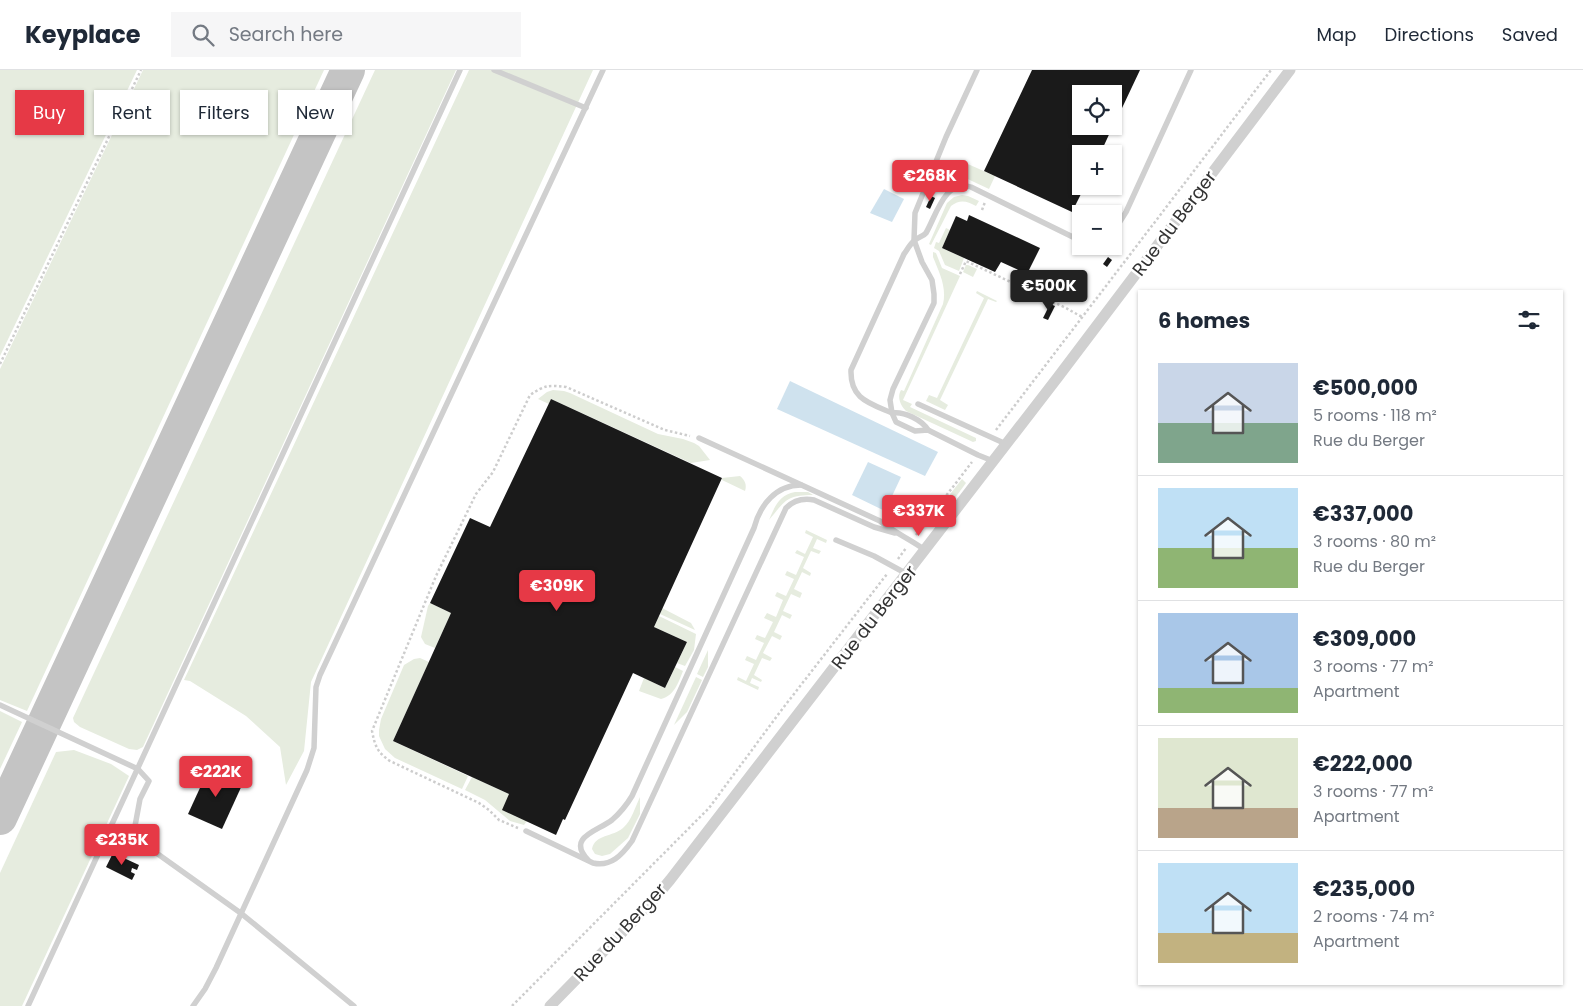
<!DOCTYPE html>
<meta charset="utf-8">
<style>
body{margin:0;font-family:Poppins,sans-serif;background:#f6f6f7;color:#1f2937;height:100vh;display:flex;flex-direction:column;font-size:19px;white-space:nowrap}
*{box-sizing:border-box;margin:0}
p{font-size:16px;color:#747a83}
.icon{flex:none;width:28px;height:28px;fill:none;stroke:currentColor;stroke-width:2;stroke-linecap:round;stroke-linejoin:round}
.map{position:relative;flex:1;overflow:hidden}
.sheet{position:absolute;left:1138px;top:220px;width:425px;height:695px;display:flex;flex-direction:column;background:#fff;border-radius:0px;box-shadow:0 1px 4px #0004}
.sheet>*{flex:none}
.hud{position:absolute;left:15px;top:20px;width:475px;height:45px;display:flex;gap:10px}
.buttons{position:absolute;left:1072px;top:15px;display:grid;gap:10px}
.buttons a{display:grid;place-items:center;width:50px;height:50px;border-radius:0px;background:#fff;box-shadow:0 1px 4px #0004;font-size:25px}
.price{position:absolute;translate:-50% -42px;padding:0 11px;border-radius:5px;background:#e63946;color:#fff;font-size:16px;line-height:32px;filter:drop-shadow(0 1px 2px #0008)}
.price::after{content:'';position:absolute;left:50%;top:30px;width:15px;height:11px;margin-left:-8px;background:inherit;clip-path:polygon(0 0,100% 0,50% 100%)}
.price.on{background:#222;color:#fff}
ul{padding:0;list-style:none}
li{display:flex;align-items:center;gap:15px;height:125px;padding:0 20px}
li+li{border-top:1px solid #e0e1e3}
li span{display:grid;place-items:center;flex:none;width:140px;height:100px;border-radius:0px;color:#555}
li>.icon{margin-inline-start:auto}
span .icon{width:60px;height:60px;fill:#fffc;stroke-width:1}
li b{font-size:21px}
h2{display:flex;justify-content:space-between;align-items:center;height:60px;padding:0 20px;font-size:21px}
.pill{padding:0 18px;border-radius:0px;background:#fff;box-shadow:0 1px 4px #0004;font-size:18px;line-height:45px}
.pill.on{background:#e63946;color:#fff}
header{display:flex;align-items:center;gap:30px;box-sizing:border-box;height:70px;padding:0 25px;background:#fff;border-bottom:1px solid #e0e1e3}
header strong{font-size:24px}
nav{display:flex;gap:28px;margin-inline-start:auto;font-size:18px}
.search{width:350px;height:45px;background:#f6f6f7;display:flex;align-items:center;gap:12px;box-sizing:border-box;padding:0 18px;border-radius:0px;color:#747a83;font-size:19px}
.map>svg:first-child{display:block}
</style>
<header>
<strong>Keyplace</strong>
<div class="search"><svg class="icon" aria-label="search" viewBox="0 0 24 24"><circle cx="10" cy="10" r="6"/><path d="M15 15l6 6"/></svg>Search here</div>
<nav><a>Map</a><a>Directions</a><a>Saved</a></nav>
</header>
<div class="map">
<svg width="1583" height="936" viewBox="0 0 1583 936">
<rect width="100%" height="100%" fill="#fff"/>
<g fill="#e6ecdf">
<polygon points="0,0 137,0 0,286"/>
<polygon points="143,0 324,0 27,641 0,630 0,299"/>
<polygon points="375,0 456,0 143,677 137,680 129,679 80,657 74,652 73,648"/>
<polygon points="469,0 593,0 311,612 304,681 286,715 280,677 246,646 190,611 184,610"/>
<polygon points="961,91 995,106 989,119 957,104 955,100 956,96"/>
<path d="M962,125L968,126L979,131L976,136C967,131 960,129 951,136L931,175L929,174L947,133L954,127Z"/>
<polygon points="946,158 950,160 942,178 964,188 959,201 945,195 939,181 934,178 936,172 939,173"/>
<path d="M933,182L936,183L942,198L960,206L903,330L912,334L910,337L976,368V371L973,372L906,341C900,335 897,327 901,320L904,321L943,234C947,217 939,202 933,187Z"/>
<polygon points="966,195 968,195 977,199 973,207 963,202"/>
<polygon points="977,221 997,231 996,232 988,229 940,330 948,335 945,340 926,331 929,325 937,328 984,228 976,223"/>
<polygon points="553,320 564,321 570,323 658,364 683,369 694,373 699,376 710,390 691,393 551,329 549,334 538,329 547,322"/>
<path d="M740,406C745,410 747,415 745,421L722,410V408Z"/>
<polygon points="962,409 966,413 935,455 929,451"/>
<path d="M795,422H808L813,425C786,425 785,431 769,450C775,436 779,425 795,422Z"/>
<polygon points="806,460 827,470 826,473 817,469 813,478 821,481 819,484 811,481 803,498 811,503 810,506 802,502 794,519 802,523 800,528 791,524 783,541 792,545 790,549 782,545 774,562 782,566 780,570 772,566 763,583 772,588 770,591 762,588 754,605 762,610 761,612 752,608 750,613 759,617 758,620 737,610 738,607 746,611 754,594 745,590 747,586 756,590 764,573 755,569 757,565 765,568 773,552 764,548 767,543 776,547 783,530 775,526 777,522 786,526 794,509 785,505 787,501 796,505 804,487 795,483 797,480 805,484 813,467 805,463"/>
<polygon points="430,533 451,543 435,578 425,574 421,567 428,536"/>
<polygon points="662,538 691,553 695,560 660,544"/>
<polygon points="659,546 696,564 694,580 685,596 677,593 687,572 654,557"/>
<polygon points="708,580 708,597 703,607 697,604"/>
<polygon points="420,588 429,592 393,671 468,706 462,719 395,688 385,679 379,666 379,660 381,649 404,595 414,589"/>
<path d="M675,597L683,601C678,613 675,625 661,629L639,621L644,608L665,618Z"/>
<polygon points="696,607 702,610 687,642 674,655"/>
<polygon points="0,641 22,652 0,699"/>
<polygon points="74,680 111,694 129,706 22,936 0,936 0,803 56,682"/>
<polygon points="472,707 509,724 527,751 524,755 510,751 485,730 465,720"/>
<path d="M640,727V744L628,768L610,784L602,786L595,784L592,779C595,764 613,767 623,758C632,750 635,737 640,727Z"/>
</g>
<g fill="#cfe2ee">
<polygon points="884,119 904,129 892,152 870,143"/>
<polygon points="790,311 938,382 925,406 777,339"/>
<polygon points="868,392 901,407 885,441 852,425"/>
</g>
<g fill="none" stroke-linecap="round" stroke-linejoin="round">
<polyline stroke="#c4c4c4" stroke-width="34" points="0,748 348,0"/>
</g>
<g fill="#1a1a1a">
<polygon points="1032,0 1140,0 1114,55 1114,24 1081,24 1081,56 1113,56 1100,84 1081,84 1081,116 1085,116 1072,142 984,101"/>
<polygon points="931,126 935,128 930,139 926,137"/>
<polygon points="969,145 1040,178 1027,204 1001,192 995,202 942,178 956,146 967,151"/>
<polygon points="1108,187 1112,190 1107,197 1103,194"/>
<polygon points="1050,234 1055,236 1048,250 1043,248"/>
<polygon points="551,329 722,408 654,557 687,572 665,618 633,603 565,750 563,749 556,765 502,740 509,724 393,671 451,543 430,533 470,448 490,457"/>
<polygon points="210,696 243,713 222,759 188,744"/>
<polygon points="113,783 139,795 137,800 132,798 131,802 135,804 132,810 106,797"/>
</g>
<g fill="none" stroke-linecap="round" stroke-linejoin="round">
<g stroke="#cdcdcd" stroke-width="2.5" stroke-dasharray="2.5 2.5" stroke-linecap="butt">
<polyline points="982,140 985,132"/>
<polyline points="960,204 966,191 1066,238 1082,247"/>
<polyline points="0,294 141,0"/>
<polyline points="996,360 1271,0"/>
<polyline points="916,465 972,392"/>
<polyline points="898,489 906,478"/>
<path d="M518,758L499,750L489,740L479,733L390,691C377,682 375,676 372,661L436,506L476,424L493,402L530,325C545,315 548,315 566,317L665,360L690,366"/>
<polyline points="512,936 709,738 780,642 887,504"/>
</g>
<g stroke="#d0d0d0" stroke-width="5.5">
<polyline points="494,0 586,38"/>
<polyline points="1114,158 1119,153 1126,142 1191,0"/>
<polyline points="918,334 1006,374"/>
<path d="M928,360C922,350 904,341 892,343L890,330L893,319L934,233V224L932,210L922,192L914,170L915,143L946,67L977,0"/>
<path d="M699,368L880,451C895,463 910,469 925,480"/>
<path d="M993,391L978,385L928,360L915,361L896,352L892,343C869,333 850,329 851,300L904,184C907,180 910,174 914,171C917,167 923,167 926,163C936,146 945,108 971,117L1081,171"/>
<polyline points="836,470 874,486 907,504"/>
<polyline points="0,635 138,699 149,711 140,729 135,756 148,777 242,844 354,936"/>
<path d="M526,761L593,793C611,797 622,785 632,771L786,438C794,430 803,428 814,430L874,457L895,463"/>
<path d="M588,790C566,767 598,761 612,750C620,743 626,736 632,726L754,458C760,435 776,415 801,415"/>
<polyline points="28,936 460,0"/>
<polyline points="193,936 205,919 216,898 307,700 314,678 316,617 320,605 603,0"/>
</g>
<polyline stroke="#d0d0d0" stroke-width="11" points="550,936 649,835 670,810 1058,307 1290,0"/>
</g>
<g text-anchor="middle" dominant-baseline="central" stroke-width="5" stroke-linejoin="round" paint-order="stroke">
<g font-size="18" fill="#333" stroke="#fff">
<text transform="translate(1174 153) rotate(-53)">Rue du Berger</text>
<text transform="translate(874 547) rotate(-52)">Rue du Berger</text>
<text transform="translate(620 862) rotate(-47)">Rue du Berger</text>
</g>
</g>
</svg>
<div class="buttons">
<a><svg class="icon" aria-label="locate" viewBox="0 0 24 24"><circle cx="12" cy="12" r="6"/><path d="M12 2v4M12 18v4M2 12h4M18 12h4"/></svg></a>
<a>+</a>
<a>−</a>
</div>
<b class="price" style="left:930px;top:132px">€268K</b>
<b class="price on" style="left:1049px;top:242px">€500K</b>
<b class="price" style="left:919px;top:467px">€337K</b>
<b class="price" style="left:557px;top:542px">€309K</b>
<b class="price" style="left:216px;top:728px">€222K</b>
<b class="price" style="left:122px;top:796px">€235K</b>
<div class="hud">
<a class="pill on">Buy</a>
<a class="pill">Rent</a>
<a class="pill">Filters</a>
<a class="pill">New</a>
</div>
<section class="sheet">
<h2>6 homes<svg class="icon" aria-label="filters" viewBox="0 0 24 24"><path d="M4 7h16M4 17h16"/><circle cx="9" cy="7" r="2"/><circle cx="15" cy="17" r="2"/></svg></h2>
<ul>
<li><span style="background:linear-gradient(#c9d6e8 60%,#7fa58c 0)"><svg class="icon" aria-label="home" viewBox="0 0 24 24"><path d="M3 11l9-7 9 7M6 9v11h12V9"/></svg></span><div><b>€500,000</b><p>5 rooms · 118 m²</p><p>Rue du Berger</p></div></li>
<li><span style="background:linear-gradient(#bfe0f5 60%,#8fb573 0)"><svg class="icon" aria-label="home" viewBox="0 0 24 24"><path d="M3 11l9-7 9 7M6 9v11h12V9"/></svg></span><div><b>€337,000</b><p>3 rooms · 80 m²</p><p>Rue du Berger</p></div></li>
<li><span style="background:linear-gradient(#a9c7e8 75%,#8fb573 0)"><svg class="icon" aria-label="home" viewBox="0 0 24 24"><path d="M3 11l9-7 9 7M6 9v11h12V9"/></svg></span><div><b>€309,000</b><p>3 rooms · 77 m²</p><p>Apartment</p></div></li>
<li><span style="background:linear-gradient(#dfe7d0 70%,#b9a48a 0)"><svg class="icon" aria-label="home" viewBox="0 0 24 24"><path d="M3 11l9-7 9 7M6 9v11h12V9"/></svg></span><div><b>€222,000</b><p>3 rooms · 77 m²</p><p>Apartment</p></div></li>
<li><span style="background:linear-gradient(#bfe0f5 70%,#c2b280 0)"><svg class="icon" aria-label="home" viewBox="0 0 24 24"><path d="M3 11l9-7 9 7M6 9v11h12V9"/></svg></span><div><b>€235,000</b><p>2 rooms · 74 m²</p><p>Apartment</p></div></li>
</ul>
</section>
</div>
